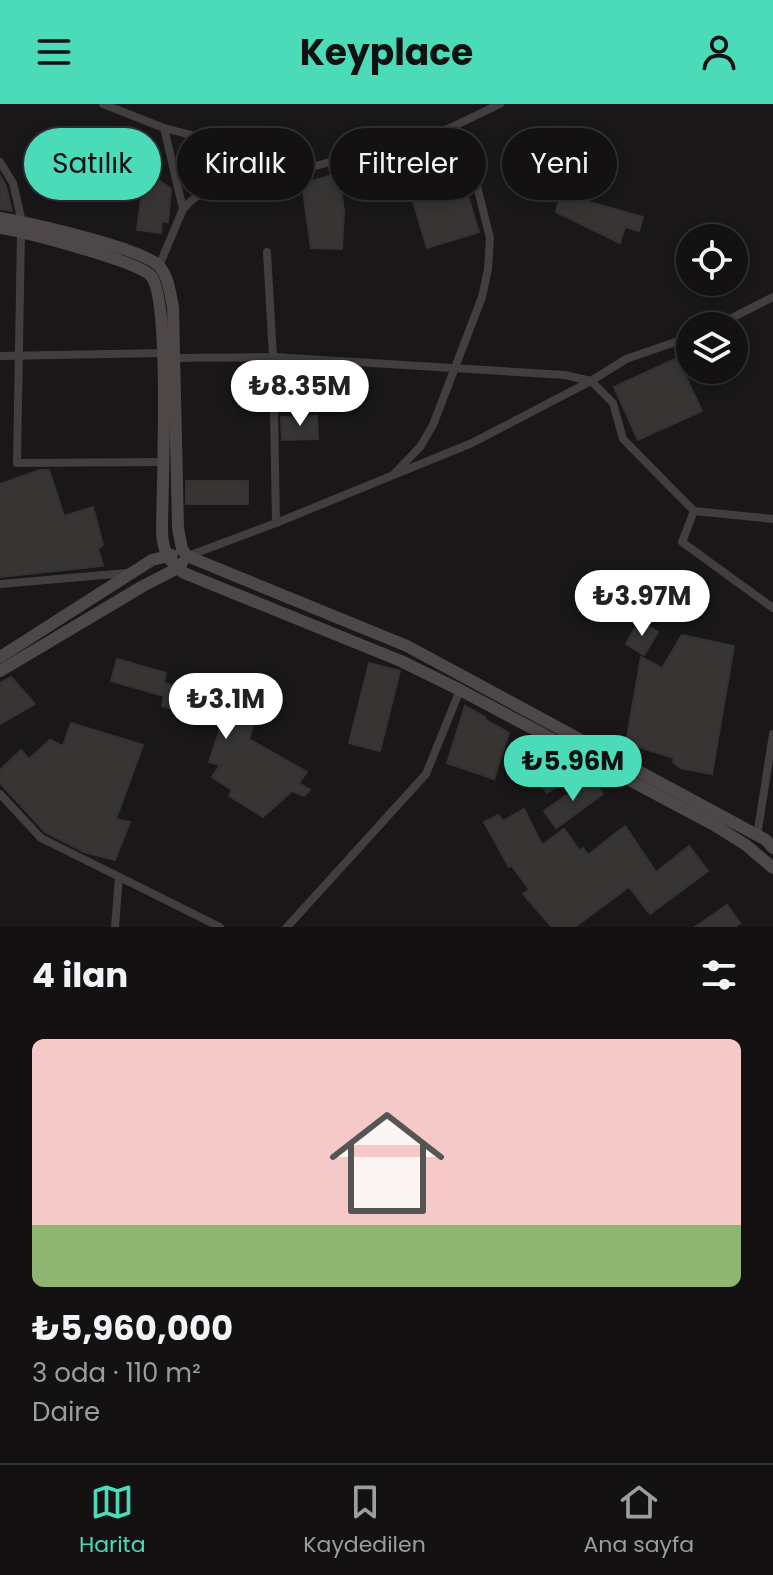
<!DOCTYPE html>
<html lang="tr">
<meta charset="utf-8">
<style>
body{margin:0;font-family:Poppins,sans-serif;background:#201f1f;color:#f1f3f6;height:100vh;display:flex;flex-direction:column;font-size:30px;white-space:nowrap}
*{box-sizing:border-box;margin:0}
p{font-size:26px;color:#9d9d9f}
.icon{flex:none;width:44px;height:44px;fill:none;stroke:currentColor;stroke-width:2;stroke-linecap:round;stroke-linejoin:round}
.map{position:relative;height:823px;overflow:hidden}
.side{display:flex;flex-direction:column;background:#131111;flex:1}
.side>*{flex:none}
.banner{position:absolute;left:24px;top:24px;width:726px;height:72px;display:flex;gap:16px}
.tools{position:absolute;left:676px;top:120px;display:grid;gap:16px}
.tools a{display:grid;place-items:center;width:72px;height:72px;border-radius:50%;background:#131111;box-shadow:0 4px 12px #0003,0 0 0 2px #323131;font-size:40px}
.price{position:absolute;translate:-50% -68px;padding:0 18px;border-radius:28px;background:#fff;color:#222;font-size:26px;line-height:52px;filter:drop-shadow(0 2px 4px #0008)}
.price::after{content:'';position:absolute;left:50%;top:48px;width:24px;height:18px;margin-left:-12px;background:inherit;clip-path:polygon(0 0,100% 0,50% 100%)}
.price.active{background:#4cdbb9;color:#111}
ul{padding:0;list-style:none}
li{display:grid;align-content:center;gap:16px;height:424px;padding:0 32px}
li+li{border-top:2px solid #323131}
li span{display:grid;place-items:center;height:248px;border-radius:12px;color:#555}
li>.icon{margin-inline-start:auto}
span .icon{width:144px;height:144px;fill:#fffc;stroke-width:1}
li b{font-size:34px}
h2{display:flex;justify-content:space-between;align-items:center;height:96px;padding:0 32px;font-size:34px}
.chip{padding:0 28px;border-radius:36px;background:#131111;box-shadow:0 4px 12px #0003,0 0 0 2px #323131;font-size:28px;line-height:72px}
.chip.active{background:#4cdbb9;color:#111}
header{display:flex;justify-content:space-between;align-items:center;height:104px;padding:0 32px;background:#4cdbb9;color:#111;font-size:36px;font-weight:700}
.tab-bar{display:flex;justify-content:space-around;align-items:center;height:112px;border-top:2px solid #323131;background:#131111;font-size:22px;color:#9d9d9f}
.tab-bar a{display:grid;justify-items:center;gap:4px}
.tab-bar .active{color:#4cdbb9}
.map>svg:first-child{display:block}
</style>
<header><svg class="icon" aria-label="menu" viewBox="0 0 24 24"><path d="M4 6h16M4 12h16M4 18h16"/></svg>Keyplace<svg class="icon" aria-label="person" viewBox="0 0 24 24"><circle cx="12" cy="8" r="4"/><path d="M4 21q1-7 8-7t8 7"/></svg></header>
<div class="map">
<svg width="773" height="823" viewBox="0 0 773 823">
<rect width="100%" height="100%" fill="#191717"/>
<g fill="#373434" stroke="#343231" stroke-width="2">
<polygon points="443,62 460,66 479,128 427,144 406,74"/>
<polygon points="145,66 171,85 168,118 162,117 161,129 137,126"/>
<polygon points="339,69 344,108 342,145 311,144 302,80"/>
<polygon points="0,71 6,82 12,107 0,105"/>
<polygon points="561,90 643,113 639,127 625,123 620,139 556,108"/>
<polygon points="677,254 702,307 638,336 614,283"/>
<polygon points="317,312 318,335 282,336 281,313"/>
<polygon points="40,366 49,366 64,412 93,403 103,441 98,445 103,462 0,473 0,380"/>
<rect x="186" y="377" width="62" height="23"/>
<polygon points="639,517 658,528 644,551 626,540"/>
<polygon points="682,531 734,542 712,670 680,664 673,658 674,654 626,639 641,553 662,564"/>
<polygon points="117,555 166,569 164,579 259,604 249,635 307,668 299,679 310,686 304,692 292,687 263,713 229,692 232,686 212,673 220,661 209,658 222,619 162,602 164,592 111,577"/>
<polygon points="369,559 400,567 380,647 349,639"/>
<polygon points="11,573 35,600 0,620 0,579"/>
<polygon points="465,602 485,613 485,615 509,629 494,675 447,659"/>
<polygon points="71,619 143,641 116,715 130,718 115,756 84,748 45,728 0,679 0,666 21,646 29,655 50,636 63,642"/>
<polygon points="558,654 571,673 547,689 533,672"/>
<polygon points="591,674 603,690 556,724 544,707"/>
<polygon points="524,705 542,741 564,725 580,747 583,744 588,751 625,722 656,768 689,742 708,767 650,810 629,783 575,823 552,823 523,790 529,785 511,761 509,763 484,718 498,711 503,717"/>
<polygon points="727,801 740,819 735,823 695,823"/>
</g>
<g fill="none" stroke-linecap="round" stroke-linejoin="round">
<g stroke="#423d3e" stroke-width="8">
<polyline points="103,0 164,24 183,105"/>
<polyline points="164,24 230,41 241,48 256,69"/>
<polyline points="0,58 13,79 22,118"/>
<polyline points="21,128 17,359 162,358"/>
<polyline points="267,148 273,253 276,419"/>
<polyline points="159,162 183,105 192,96 217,79 243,70 298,67 450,24 500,0"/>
<polyline points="716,222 773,193"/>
<polyline points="0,252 163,249"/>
<polyline points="175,254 273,253 565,271 591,277 613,299 623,335 694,407 773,415"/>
<polyline points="394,370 420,343 433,321 482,193 488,165 490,134 469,50 450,24"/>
<polyline points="694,407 682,438 773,504"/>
<polyline points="188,452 276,419 472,339 591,277 626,255 690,233"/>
<polyline points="0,480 127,469"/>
<polyline points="0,690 41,734 220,823"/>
<polyline points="757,732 773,630"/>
<polyline points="115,823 119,773"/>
<polyline points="287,823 426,670 460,586"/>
</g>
<g stroke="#4d4748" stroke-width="12">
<path d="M0,114C29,119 142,144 159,162C169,173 170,190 173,203L178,424L182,445L187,452L407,542L766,736L773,744"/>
<path d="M0,124C25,128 138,157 151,172C171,195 162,387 162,428C163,447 168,457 184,469L401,557L460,586L714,721L746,741L773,764"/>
<polyline points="0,553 152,456 172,451"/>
<polyline points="0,567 143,482 178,464 182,459"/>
</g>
</g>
</svg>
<div class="tools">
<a><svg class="icon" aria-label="locate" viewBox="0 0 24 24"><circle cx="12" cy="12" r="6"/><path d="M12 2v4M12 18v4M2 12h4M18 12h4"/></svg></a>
<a><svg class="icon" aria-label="layers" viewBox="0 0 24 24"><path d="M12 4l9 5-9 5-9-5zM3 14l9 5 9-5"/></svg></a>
</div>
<b class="price" style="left:300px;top:324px">₺8.35M</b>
<b class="price" style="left:642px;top:534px">₺3.97M</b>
<b class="price" style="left:226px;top:637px">₺3.1M</b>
<b class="price active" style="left:573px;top:699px">₺5.96M</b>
<div class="banner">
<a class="chip active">Satılık</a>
<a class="chip">Kiralık</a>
<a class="chip">Filtreler</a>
<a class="chip">Yeni</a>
</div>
</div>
<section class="side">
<h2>4 ilan<svg class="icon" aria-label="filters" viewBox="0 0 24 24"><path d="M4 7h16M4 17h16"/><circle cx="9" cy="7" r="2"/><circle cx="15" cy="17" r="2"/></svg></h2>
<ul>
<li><span style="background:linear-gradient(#f6c9c9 75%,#8fb573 0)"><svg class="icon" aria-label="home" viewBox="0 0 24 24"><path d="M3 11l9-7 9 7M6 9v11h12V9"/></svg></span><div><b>₺5,960,000</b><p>3 oda · 110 m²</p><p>Daire</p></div></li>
</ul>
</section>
<nav class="tab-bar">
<a class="active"><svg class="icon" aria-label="map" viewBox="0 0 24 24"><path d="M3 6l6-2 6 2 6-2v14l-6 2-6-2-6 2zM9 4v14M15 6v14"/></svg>Harita</a>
<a><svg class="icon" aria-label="saved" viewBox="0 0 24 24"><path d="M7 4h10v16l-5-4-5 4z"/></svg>Kaydedilen</a>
<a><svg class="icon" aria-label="home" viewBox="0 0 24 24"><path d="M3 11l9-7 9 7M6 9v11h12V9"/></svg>Ana sayfa</a>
</nav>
